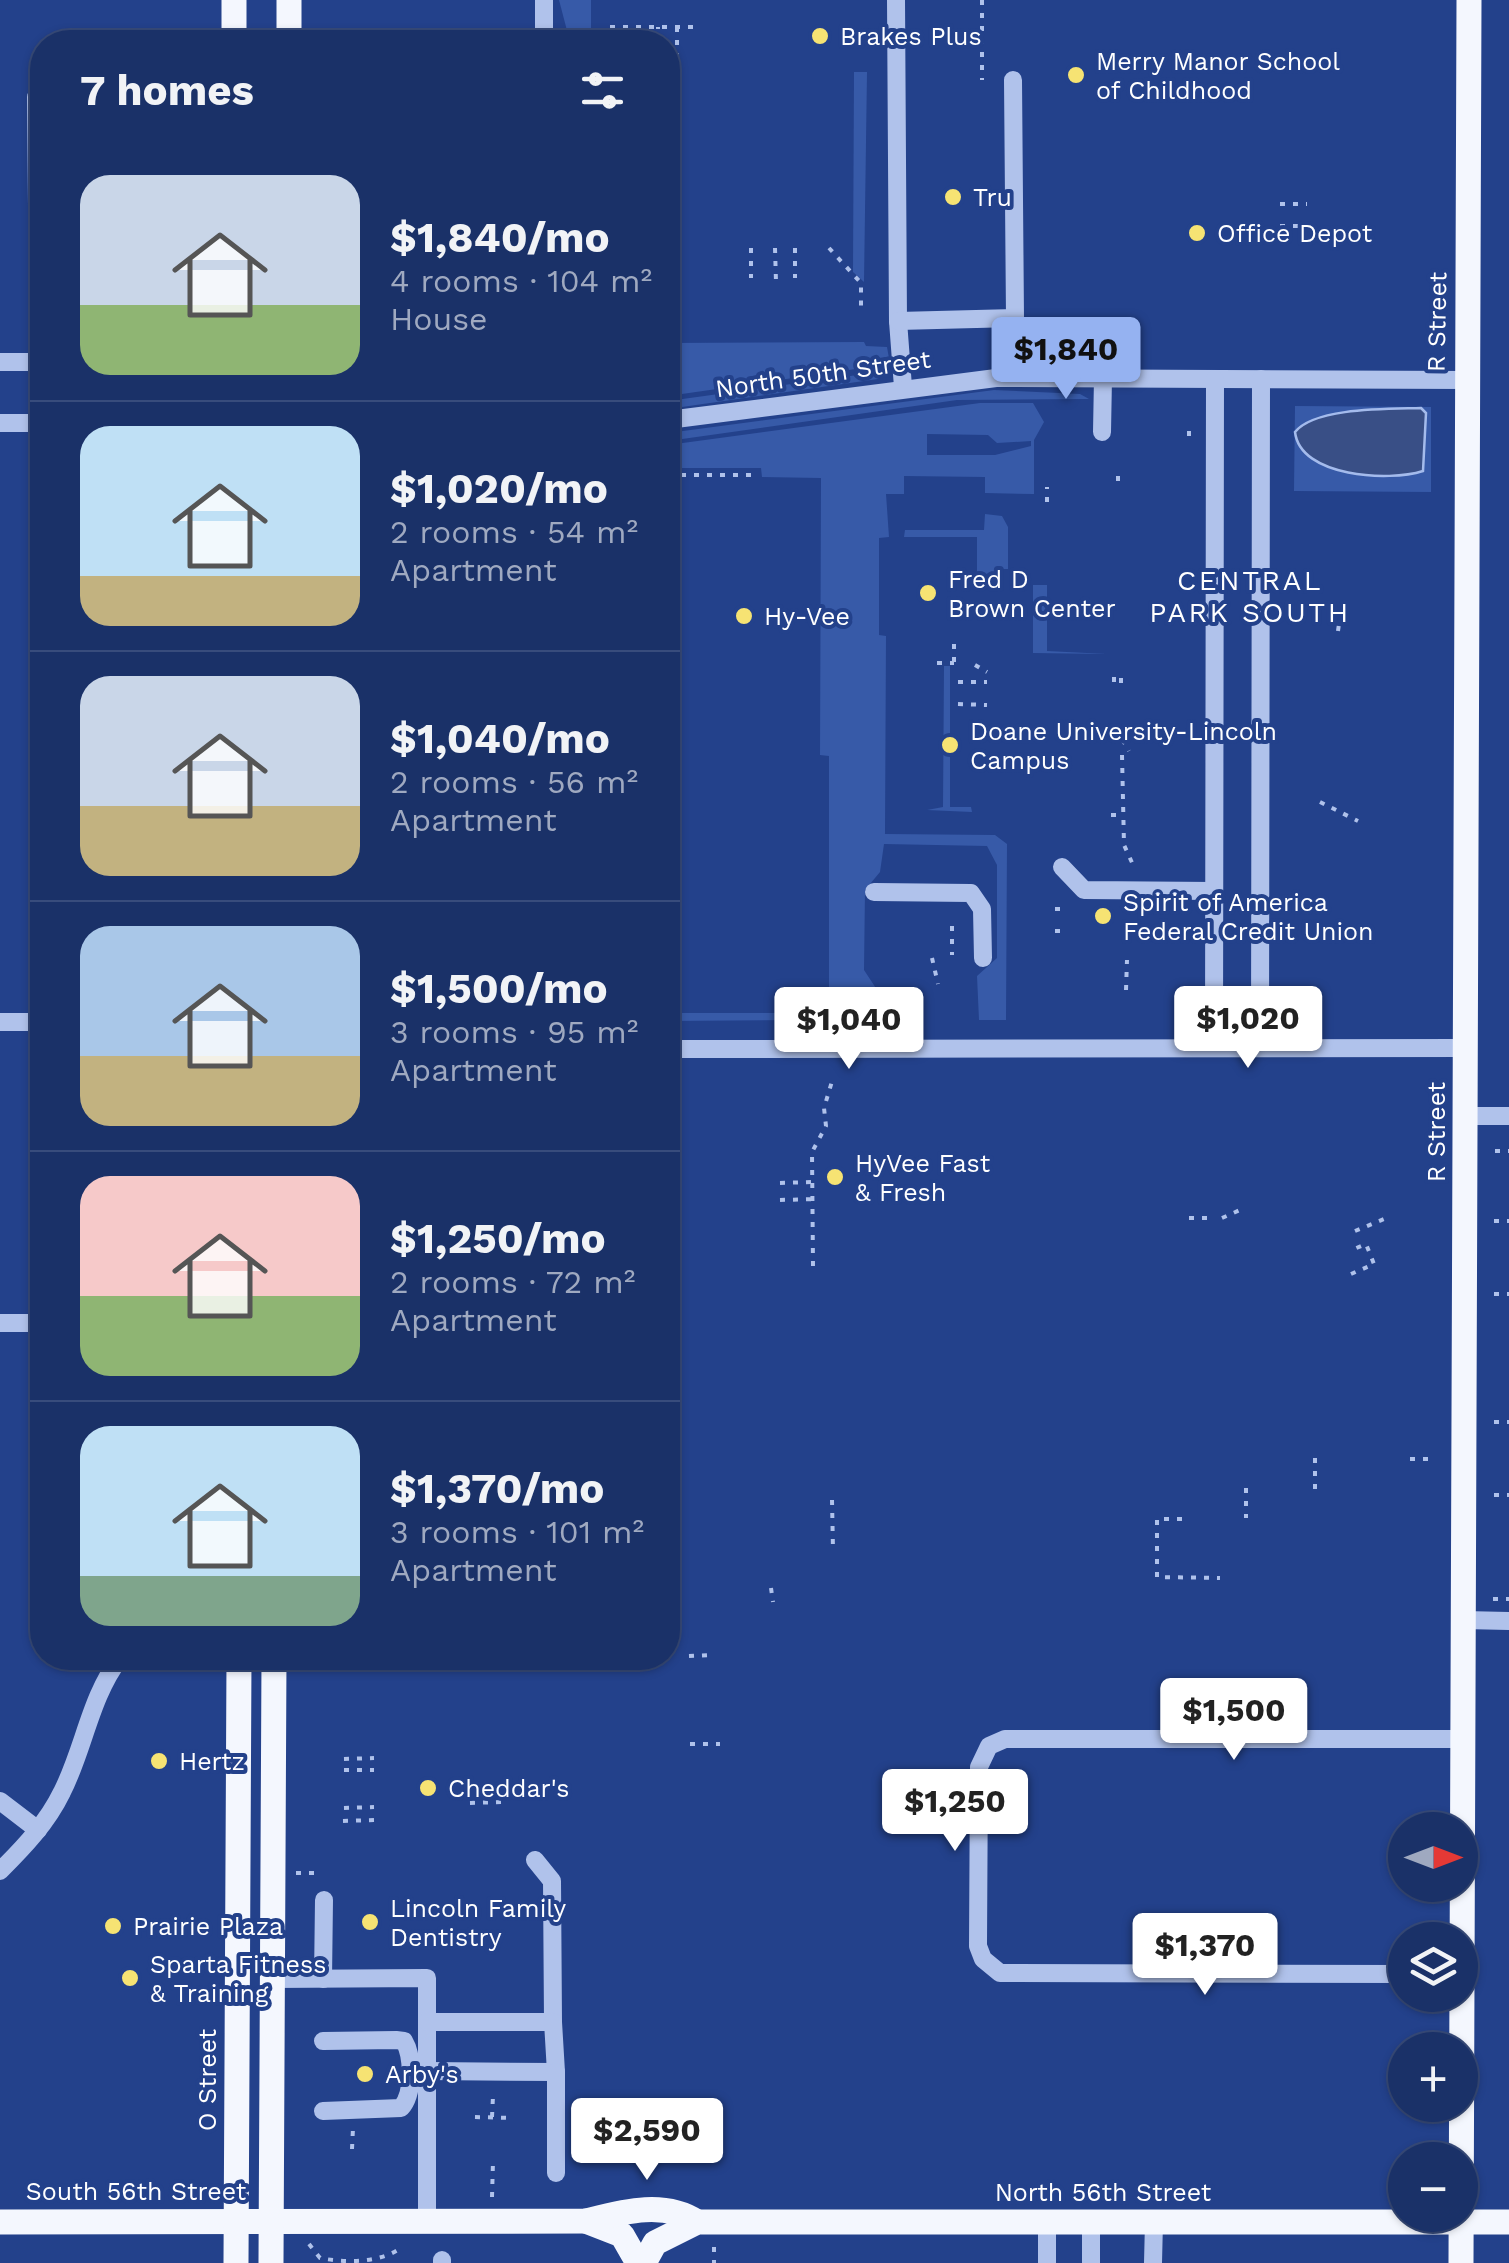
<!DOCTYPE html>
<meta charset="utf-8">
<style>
body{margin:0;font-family:"Work Sans",sans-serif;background:#23396e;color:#f1f3f6;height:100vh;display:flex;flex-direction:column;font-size:38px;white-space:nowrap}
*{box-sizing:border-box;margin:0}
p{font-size:32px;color:#9fa9c0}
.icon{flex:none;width:55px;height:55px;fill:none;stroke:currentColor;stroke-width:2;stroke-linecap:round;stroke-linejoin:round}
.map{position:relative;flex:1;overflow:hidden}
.drawer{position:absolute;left:30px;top:30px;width:650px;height:1640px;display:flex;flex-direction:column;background:#1a3168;border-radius:40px;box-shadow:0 2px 8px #0004,0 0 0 2px #384c7c}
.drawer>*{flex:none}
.needle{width:65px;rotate:90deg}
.controls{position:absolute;left:1388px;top:1812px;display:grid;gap:20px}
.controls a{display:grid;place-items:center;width:90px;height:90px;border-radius:50%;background:#1a3168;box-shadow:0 2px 8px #0004,0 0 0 2px #384c7c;font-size:50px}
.price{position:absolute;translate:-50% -85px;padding:0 22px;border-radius:10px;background:#fff;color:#222;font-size:32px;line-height:65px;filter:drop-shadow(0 2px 5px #0008)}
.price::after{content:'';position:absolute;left:50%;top:60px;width:30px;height:22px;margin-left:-15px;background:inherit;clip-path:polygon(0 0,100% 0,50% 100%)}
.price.on{background:#95b2f1;color:#111}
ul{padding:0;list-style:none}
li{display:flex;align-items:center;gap:30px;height:250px;padding:0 50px}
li+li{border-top:2px solid #384c7c}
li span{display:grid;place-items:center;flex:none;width:280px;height:200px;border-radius:30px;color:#555}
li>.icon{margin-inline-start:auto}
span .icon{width:120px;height:120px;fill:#fffc;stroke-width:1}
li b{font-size:42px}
h2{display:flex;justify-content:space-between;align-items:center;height:120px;padding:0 50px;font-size:42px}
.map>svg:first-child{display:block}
</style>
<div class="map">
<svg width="1509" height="2263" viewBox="0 0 1509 2263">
<rect width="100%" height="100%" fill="#23418b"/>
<g fill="#375aa8" fill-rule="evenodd">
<polygon points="559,0 591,0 591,42 570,42"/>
<polygon points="854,72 867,72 864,282 853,272"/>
<polygon points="864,342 866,346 887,347 890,364 668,396 668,343"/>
<polygon points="887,371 878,379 668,409 668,401"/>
<polygon points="994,390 1080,394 1089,399 957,400 668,441 668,433"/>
<path d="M980,403H1033L1044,422L1034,440V494L985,493V477L904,476V494H886L889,537L879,538V635L886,636L885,834L995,835L1007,844L1006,1020H979L977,976L997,958V865L987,846L884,844L880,872L865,890L864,970L889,1008L890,1020L829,1019V756L820,755L821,478L762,477L761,468H668V445ZM927,434L988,435L997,443L1031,441V446L995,455H927Z"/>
<polygon points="1295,406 1431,407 1431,492 1294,491"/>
<polygon points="985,514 1002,516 1008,527 1008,569 997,569 995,576 977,576 977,537 904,537 905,530 984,530"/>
<polygon points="1033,585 1047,585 1047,651 1107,654 1033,653"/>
<polygon points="944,666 950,666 950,807 971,807 972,812 927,810 943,807"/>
<polygon points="798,991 803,995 798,1020 668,1021 668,1013 783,1013 783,1009 795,1009"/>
</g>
<path fill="#394f86" stroke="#a4bbec" stroke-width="2.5" d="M1421,408L1426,413L1423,471C1389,482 1300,477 1295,432C1315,407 1390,409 1421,408Z"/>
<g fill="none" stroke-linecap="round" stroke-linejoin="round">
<g stroke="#b0c2eb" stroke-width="4" stroke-dasharray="5 8" stroke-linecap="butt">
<polyline points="982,0 982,80"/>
<polyline points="610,27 696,27"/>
<polyline points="639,27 639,42"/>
<polyline points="677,27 677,87"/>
<polyline points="658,42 658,27"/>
<polyline points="1280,204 1307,204"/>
<polyline points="1280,226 1307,226"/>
<polyline points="751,248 751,278"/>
<polyline points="775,248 776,282"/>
<polyline points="795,248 795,278"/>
<polyline points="829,248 861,283 861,313"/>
<polyline points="33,254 33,281"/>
<polyline points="668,321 670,321"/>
<polyline points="1189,431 1189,439"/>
<polyline points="668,475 757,475"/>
<polyline points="1118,476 1118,484"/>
<polyline points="1047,502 1047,487"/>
<polyline points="1338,631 1339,624"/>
<polyline points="954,644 954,664"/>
<polyline points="937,663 954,663"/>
<polyline points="975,665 987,672"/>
<polyline points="1114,677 1114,683"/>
<polyline points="958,682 987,682"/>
<polyline points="1121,683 1121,677"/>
<polyline points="958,704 987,705"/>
<polyline points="1107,728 1107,737"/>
<polyline points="1116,728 1129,751"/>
<polyline points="1122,755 1124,845 1134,867"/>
<polyline points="1320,802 1358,821"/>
<polyline points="1111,815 1122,815"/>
<polyline points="1055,909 1060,909"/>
<polyline points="952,926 952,955"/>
<polyline points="1055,931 1065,931"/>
<polyline points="932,958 938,984"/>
<polyline points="1126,990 1127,960"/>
<polyline points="1495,1151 1509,1151"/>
<polyline points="780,1183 813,1182"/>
<polyline points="780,1200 818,1199"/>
<polyline points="1189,1218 1215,1218"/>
<polyline points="1222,1218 1240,1210"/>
<polyline points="1494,1221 1509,1221"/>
<polyline points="1355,1231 1384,1219"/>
<polyline points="813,1266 812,1152 826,1126 824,1108 833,1078"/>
<polyline points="1351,1274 1374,1264 1366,1244 1354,1249"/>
<polyline points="1494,1294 1509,1294"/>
<polyline points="1494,1422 1509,1422"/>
<polyline points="1410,1459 1432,1459"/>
<polyline points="1246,1488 1246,1518"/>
<polyline points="1315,1489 1315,1458"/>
<polyline points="1494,1495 1509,1495"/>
<polyline points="832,1500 833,1550"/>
<polyline points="1182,1519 1157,1519 1157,1577 1220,1578"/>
<polyline points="771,1588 773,1602"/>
<polyline points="1493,1599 1509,1599"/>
<polyline points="689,1656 710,1655"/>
<polyline points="690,1744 720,1744"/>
<polyline points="344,1759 374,1758"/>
<polyline points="344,1770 374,1770"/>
<polyline points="470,1803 504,1802"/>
<polyline points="344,1808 374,1807"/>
<polyline points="343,1821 374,1820"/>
<polyline points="296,1873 317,1873"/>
<polyline points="393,1939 393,1947"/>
<polyline points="475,2117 512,2118"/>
<polyline points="492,2117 493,2096"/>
<polyline points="352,2149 353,2128"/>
<polyline points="492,2197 493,2161"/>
<path d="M309,2244L320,2258C345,2263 382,2263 402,2247"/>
<polyline points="714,2247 714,2263"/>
</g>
<g stroke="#b0c2eb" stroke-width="18">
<polyline points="544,0 544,42"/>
<polyline points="896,0 898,321 903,387"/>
<polyline points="36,97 37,206 42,216"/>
<polyline points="898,321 1015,318 1013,80"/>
<polyline points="0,362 42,362"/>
<polyline points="668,420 996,378 1466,380"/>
<polyline points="0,423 42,423"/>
<polyline points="1102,432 1103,378"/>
<polyline points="1062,867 1084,890 1214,891"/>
<polyline points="874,892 971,893 982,909 983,958"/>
<polyline points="0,1022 42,1022"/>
<polyline points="1214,1048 1215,379"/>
<polyline points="1260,1048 1261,379"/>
<polyline points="668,1049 1466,1048"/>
<polyline points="1466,1116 1509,1116"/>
<polyline points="0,1323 42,1323"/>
<polyline points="1464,1620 1509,1621"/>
<polyline points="0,1801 38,1830"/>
<path d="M0,1871C24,1847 47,1823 62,1792C84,1749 90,1697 120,1658"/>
<polyline points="1405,1974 1000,1973 983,1959 978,1946 979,1767 989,1746 1005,1739 1463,1739"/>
<polyline points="272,1979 427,1978 427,2221"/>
<polyline points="323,1979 324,1900"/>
<polyline points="427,2022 553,2022 552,1881 535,1860"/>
<path d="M323,2041L396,2040L404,2041C413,2056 414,2094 401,2108L323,2111"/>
<polyline points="427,2071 556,2072 553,2022"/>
<polyline points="556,2173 556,2072"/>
<polyline points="1091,2222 1091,2263"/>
<polyline points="442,2260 442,2263"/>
<polyline points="1047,2263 1047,2222"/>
<polyline points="1153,2263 1154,2222"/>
</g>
<g stroke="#f4f7fe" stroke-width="25">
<polyline points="234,0 234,42"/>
<polyline points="289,0 289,42"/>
<polyline points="586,2221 622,2235 638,2263"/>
<path d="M0,2222L586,2221C622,2212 664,2200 697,2222"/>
<polyline points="236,2263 239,1658"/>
<polyline points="271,2263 274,1658"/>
<polyline points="644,2263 655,2243 697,2222 1509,2222"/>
<polyline points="1461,2263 1469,0"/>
</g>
</g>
<g fill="#f6e373" stroke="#23418b" stroke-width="4">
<circle cx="820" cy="36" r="10"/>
<circle cx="1076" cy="75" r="10"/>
<circle cx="953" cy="197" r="10"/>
<circle cx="1197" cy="233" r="10"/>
<circle cx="928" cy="593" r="10"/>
<circle cx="744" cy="616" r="10"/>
<circle cx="950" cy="745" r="10"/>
<circle cx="1103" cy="916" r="10"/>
<circle cx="835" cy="1177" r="10"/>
<circle cx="159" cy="1761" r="10"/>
<circle cx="428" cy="1788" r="10"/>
<circle cx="370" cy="1922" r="10"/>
<circle cx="113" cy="1926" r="10"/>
<circle cx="130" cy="1978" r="10"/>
<circle cx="365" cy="2074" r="10"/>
</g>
<g text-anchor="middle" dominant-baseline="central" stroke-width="8" stroke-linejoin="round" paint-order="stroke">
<g font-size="25" fill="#fff" stroke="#23418b" text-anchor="start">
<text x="840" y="36">Brakes Plus</text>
<text x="1096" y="61">Merry Manor School<tspan x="1096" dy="29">of Childhood</tspan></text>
<text x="973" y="197">Tru</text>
<text x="1217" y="233">Office Depot</text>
<text x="948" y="579">Fred D<tspan x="948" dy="29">Brown Center</tspan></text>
<text x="764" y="616">Hy-Vee</text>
<text x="970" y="731">Doane University-Lincoln<tspan x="970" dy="29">Campus</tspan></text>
<text x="1123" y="902">Spirit of America<tspan x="1123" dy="29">Federal Credit Union</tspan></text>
<text x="855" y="1163">HyVee Fast<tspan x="855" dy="29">&amp; Fresh</tspan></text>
<text x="179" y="1761">Hertz</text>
<text x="448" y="1788">Cheddar's</text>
<text x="390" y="1908">Lincoln Family<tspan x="390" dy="29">Dentistry</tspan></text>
<text x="133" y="1926">Prairie Plaza</text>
<text x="150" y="1964">Sparta Fitness<tspan x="150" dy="29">&amp; Training</tspan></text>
<text x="385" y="2074">Arby's</text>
</g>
<g font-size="25" fill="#fff" stroke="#23418b">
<text transform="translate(1437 322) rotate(-89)">R Street</text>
<text transform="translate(823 374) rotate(-8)">North 50th Street</text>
<text transform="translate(1436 1132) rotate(-90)">R Street</text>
<text transform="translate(207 2080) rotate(-90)">O Street</text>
<text x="136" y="2191">South 56th Street</text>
<text x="1103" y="2192">North 56th Street</text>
</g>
<g font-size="28" letter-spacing="2.5" fill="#fff" stroke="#23418b">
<text x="1250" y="580">CENTRAL<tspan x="1250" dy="32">PARK SOUTH</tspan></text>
</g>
</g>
</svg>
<div class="controls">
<a><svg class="needle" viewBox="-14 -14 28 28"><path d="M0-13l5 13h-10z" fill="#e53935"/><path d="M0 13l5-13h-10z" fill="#9fa9c0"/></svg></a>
<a><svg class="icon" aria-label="layers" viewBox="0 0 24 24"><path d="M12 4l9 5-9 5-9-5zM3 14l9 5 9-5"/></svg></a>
<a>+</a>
<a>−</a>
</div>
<b class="price on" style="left:1066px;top:402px">$1,840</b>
<b class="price" style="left:1248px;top:1071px">$1,020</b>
<b class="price" style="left:849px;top:1072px">$1,040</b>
<b class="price" style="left:1234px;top:1763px">$1,500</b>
<b class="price" style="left:955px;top:1854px">$1,250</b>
<b class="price" style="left:1205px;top:1998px">$1,370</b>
<b class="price" style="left:647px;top:2183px">$2,590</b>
<section class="drawer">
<h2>7 homes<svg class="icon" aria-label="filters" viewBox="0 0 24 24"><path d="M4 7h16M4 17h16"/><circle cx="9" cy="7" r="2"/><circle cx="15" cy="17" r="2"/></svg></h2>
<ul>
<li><span style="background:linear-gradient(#c9d6e8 65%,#8fb573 0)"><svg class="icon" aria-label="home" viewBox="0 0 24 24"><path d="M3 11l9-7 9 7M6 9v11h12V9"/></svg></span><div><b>$1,840/mo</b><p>4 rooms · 104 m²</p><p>House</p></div></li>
<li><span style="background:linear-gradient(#bfe0f5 75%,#c2b280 0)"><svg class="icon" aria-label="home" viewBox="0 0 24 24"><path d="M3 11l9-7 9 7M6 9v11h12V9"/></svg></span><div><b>$1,020/mo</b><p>2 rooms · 54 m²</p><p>Apartment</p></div></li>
<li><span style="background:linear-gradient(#c9d6e8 65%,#c2b280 0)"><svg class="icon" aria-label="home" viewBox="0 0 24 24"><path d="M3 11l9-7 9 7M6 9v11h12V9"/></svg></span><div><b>$1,040/mo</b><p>2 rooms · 56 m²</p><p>Apartment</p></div></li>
<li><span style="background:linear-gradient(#a9c7e8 65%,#c2b280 0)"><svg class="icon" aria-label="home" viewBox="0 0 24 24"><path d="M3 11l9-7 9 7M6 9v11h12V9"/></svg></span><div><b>$1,500/mo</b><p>3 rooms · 95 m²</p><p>Apartment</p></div></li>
<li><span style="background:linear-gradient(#f6c9c9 60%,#8fb573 0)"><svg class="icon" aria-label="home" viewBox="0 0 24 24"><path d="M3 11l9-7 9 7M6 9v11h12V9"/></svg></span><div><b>$1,250/mo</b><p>2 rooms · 72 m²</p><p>Apartment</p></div></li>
<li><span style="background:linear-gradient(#bfe0f5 75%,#7fa58c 0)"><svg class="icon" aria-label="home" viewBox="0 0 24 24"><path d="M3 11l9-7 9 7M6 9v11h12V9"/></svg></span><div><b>$1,370/mo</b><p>3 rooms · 101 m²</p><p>Apartment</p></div></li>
</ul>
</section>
</div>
